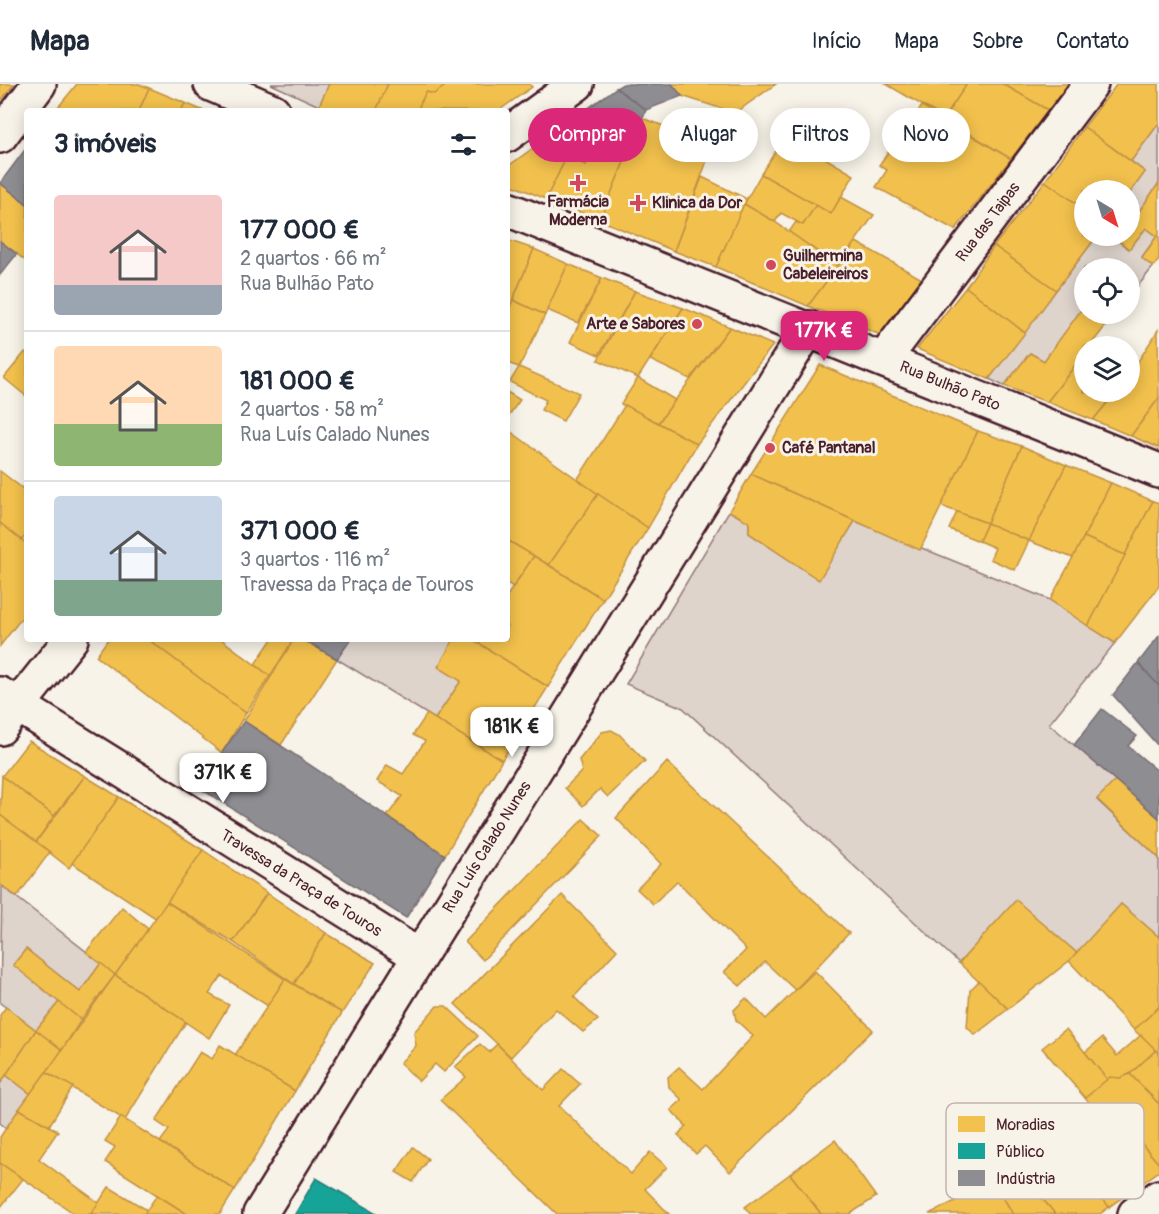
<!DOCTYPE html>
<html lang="pt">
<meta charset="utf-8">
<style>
body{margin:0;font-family:Pangolin,sans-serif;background:#f2f2f3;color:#1f2937;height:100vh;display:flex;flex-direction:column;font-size:22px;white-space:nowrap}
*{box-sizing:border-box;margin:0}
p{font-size:20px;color:#747a83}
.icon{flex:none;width:33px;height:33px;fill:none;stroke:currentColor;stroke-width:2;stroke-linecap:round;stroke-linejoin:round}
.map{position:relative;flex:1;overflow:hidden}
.panel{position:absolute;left:24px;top:24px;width:486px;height:534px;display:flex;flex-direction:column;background:#fff;border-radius:6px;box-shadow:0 3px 15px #0003}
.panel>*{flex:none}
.top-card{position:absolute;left:528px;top:24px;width:540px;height:54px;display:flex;gap:12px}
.needle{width:39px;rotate:142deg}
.tools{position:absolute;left:1074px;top:96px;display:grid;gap:12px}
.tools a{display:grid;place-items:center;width:66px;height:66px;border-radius:50%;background:#fff;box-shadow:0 3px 15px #0003;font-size:30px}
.price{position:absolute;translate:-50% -51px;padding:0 14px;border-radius:12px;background:#fff;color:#222;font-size:20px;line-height:39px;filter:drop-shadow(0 2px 3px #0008)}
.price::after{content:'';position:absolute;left:50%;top:36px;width:18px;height:14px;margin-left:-9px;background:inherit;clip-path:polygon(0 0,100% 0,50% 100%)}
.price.on{background:#db2777;color:#fff}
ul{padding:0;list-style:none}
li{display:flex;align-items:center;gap:18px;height:150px;padding:0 30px}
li+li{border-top:2px solid #e0e1e3}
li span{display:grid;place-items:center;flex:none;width:168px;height:120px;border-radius:6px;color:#555}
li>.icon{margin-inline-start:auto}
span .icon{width:72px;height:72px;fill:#fffc;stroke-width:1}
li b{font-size:26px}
h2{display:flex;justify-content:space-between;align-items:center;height:72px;padding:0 30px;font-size:26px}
.pill{padding:0 21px;border-radius:27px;background:#fff;box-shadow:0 3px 15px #0003;font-size:21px;line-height:54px}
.pill.on{background:#db2777;color:#fff}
header{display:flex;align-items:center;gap:36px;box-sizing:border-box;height:84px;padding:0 30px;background:#fff;border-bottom:2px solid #e0e1e3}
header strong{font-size:28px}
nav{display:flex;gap:33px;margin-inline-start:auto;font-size:21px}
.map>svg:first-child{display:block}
</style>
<header>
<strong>Mapa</strong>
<nav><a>Início</a><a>Mapa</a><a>Sobre</a><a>Contato</a></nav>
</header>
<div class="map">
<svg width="1159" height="1130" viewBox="0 0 1159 1130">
<rect width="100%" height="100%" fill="#f7f3e8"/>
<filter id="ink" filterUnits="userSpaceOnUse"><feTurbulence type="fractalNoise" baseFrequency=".0167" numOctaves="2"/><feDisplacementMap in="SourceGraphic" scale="12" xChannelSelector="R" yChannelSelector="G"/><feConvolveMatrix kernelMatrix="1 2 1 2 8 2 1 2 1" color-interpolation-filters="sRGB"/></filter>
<g filter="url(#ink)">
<g fill="#ded4cc" stroke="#947a7c" stroke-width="1.5">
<polygon points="271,0 329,0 319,22"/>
<polygon points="1159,39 1159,99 1130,140 1130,109 1145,88 1131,77"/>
<polygon points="1146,144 1157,152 1142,173 1153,183 1130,212 1130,184 1084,184 1084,229 1081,227 1044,277 1030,269 1004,302 989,295 1097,152 1121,152 1118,157 1129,165"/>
<polygon points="729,427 749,438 749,449 818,495 855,437 1050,516 1115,559 1049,640 1116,696 1097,716 1159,774 1159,853 1121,820 1078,870 1016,817 959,879 683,624 626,600"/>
<polygon points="351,555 454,555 461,597 435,635 337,575"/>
<polygon points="2,802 101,879 80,908 26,865 14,880 59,918 36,946 0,919"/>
<polygon points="6,991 31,1010 6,1044 0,1039 0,1000"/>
</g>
<g fill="#f2c14e" stroke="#c09044" stroke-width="1.5">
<polygon points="0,0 14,0 0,18"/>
<polygon points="77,0 139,0 149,4 139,27 55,27"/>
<polygon points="329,0 388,0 376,27 332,27 319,22"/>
<polygon points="388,0 448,0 434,10 426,8 417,27 376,27"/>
<polygon points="448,0 530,0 532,3 498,27 417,27 426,8 434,10"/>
<polygon points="672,0 776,0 735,29 682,12"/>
<polygon points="886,0 967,0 944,34"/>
<polygon points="967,0 1003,0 1048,26 1011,75 944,34"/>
<polygon points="1003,0 1069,0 1048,26"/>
<polygon points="1117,0 1159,0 1159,39 1131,77 1084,43"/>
<polygon points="149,4 185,19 181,27 139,27"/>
<polygon points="185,19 204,27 181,27"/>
<polygon points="922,22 1011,75 955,146 876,103 887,86 879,81"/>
<polygon points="579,31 604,47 586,81 566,74 546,115 507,99 507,83"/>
<polygon points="642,34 705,57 699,70 708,74 674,167 600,136"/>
<polygon points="1084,43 1145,88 1130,109 1084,106 1084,125 1045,97"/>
<polygon points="604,47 630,63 600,136 546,115 566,74 586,81"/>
<polygon points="786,51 854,91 831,130 761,90"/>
<polygon points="761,90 816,121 803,141 781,129 775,138 744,120"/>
<polygon points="702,93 747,115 716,183 674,167"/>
<polygon points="1045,97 1084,125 1084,152 1097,152 1056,206 994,162"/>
<polygon points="0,99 27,120 27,178 0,157"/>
<polygon points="1159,99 1159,176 1153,183 1142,174 1157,152 1146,144 1129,165 1118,156 1121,152 1130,152 1130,140"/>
<polygon points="841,113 874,131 838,182 789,148 796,138 803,141 816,121 831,130"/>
<polygon points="744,120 775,138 838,182 808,222 716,183"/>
<polygon points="507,156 534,165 507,230"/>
<polygon points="856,158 922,195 883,252 808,222"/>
<polygon points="994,162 1056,206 1025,249 966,203"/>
<polygon points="534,165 568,180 545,231 513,216"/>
<polygon points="568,180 602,194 578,239 547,226"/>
<polygon points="602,194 635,207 599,271 570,258"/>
<polygon points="966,203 1025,249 989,295 917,265"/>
<polygon points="635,207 683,224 638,294 598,276"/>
<polygon points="513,216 545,231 519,283 507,279 507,230"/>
<polygon points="683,224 730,243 690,295 650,276"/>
<polygon points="1081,226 1105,243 1090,262 1084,262 1084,270 1047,318 1004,302 1030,269 1044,277"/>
<polygon points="730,243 773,261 697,360 658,339"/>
<polygon points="1158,246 1159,314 1131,352 1093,336 1116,308 1130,308 1130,290"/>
<polygon points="25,268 27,270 27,313 4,294"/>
<polygon points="1084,270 1084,308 1116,308 1093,336 1047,318"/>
<polygon points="820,281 978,347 920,466 751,390"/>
<polygon points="519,283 579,309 563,337 541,326 546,316 510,298"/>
<polygon points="638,294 675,316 658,339 621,320"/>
<polygon points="507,308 520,316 507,334"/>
<polygon points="1159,314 1159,364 1131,352"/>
<polygon points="625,321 697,360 648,444 577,396"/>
<polygon points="507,345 598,410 549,481 507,456"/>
<polygon points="978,347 1022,362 987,439 941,422"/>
<polygon points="1022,362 1066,381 1029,457 987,439"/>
<polygon points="1066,381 1111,399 1073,474 1029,457"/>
<polygon points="0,387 26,407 27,405 27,450 22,456 0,439"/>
<polygon points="751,390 855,437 819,496 749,449 749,438 729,427"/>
<polygon points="1111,399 1153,417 1125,471 1084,453"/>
<polygon points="598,410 648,444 603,515 549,481"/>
<polygon points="1153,417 1159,419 1159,502 1115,559 1088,542"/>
<polygon points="957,428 987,439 979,457 949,445"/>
<polygon points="0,439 27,460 27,527 0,562"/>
<polygon points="987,439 1029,457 1015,486 990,475 995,464 979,457"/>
<polygon points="1084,453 1125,471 1088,542 1050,516"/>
<polygon points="507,456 534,472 513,503 507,499"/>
<polygon points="534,472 603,515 548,603 477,558 479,555 507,555 507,512"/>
<polygon points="108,555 148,555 246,629 222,669 96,572"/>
<polygon points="148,555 221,555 270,592 246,629"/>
<polygon points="272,555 294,555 270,592 255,580"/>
<polygon points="294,555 302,555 337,575 281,661 244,637"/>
<polygon points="454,555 472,555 548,603 502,676 435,635 461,597 438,583"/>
<polygon points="427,630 502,676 445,771 387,732 402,712 377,697 387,681 403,690 425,657 413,651"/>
<polygon points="611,646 619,650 645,677 608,713 600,705 583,722 565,704 582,687 579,676 602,648"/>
<polygon points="29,657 85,692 54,732 2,692"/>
<polygon points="667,678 849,849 795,906 765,878 740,902 724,888 746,866 677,797 653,820 637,805 661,780 616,734"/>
<polygon points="2,692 54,732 36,758 0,731"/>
<polygon points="85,692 119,713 69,784 36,758"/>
<polygon points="1116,696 1159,734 1159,774 1097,715"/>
<polygon points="119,713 203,766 157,835 72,779"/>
<polygon points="0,731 50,768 17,813 0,800"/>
<polygon points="583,735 602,752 483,876 465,858"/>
<polygon points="203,766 267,809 233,858 167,818"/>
<polygon points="267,809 326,849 294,900 233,858"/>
<polygon points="562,811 617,866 574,913 598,936 583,948 556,925 511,973 455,920"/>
<polygon points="1016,816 1078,870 1008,925 959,879"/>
<polygon points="167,818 285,895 268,922 222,892 209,910 229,921 209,954 115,891"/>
<polygon points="1121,820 1159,853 1159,923 1134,946 1069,877"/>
<polygon points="122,823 148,845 115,891 86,868"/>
<polygon points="326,849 375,879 342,929 294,900"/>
<polygon points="26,865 80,908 101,879 115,891 81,936 13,881"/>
<polygon points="815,887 873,946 730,1088 705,1062 696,1070 678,1051 686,1042 671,1026 682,1016 669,1003 668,993 679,983 703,1005 753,952 736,936 734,926 746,914 766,935"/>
<polygon points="115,891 186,938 125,1036 46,988"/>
<polygon points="285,895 342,929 295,1007 235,971"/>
<polygon points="979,897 1008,925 975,951 967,943 970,906"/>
<polygon points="59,918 81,936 62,966 36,946"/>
<polygon points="437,922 446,922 478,952 444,988 435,980 419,997 400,979 416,962 414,948"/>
<polygon points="6,923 36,946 0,1000 0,931"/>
<polygon points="1159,923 1159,969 1134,946"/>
<polygon points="1066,945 1108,996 1085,1014 1042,964"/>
<polygon points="36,946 62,966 31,1010 6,991"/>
<polygon points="1141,951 1156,966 1130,990 1120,994 1108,996 1085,968 1102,954 1117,972"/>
<polygon points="480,960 489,968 497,960 543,1006 563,985 580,1000 559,1022 631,1090 650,1068 667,1083 645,1105 669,1130 557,1130 440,1016 466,993 455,983"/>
<polygon points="220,961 295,1007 235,1106 160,1058 169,1046 156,1037 200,968 212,975"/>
<polygon points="1156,966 1159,969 1159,1020 1130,990"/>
<polygon points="46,988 73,1003 49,1042 19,1025"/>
<polygon points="1130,990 1159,1020 1159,1080 1109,1022 1100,1031 1085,1014 1110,993 1120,994"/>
<polygon points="1109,1022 1159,1080 1159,1087 1109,1123 1060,1060"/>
<polygon points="19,1025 58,1047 39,1075 99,1119 91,1130 75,1130 0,1079 0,1053"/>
<polygon points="121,1033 235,1106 220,1130 187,1130 105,1078 115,1063 105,1057"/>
<polygon points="835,1056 876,1113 850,1130 821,1130 790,1090"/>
<polygon points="1058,1056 1109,1123 1100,1130 1055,1130 1018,1085"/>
<polygon points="413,1063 428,1075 413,1098 396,1088"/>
<polygon points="0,1079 23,1095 0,1124"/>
<polygon points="1018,1085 1055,1130 1013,1130 994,1098"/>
<polygon points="790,1090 821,1130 750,1130 745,1123"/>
<polygon points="994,1098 1013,1130 929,1130"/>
<polygon points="109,1103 147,1126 144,1130 91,1130"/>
<polygon points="157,1111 187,1130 144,1130"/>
</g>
<polygon fill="#17a398" stroke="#267b77" stroke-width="1.5" points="316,1094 378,1130 295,1130"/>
<g fill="#8d8d92" stroke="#796c73" stroke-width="1.5">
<polygon points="623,0 672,0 682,12 646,26 616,4"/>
<polygon points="616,4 646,26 630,63 579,31"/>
<polygon points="27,63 27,120 0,99"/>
<polygon points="0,157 17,170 0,191"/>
<polygon points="1159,552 1159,602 1138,579"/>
<polygon points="302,555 351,555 337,575"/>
<polygon points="1138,579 1159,602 1159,663 1113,611"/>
<polygon points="1102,625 1137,652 1128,662 1159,688 1159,734 1074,661"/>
<polygon points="244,637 445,771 406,834 198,703"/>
</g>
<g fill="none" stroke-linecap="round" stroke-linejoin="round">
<g stroke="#4a1f2b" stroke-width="38">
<g id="street">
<polyline points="211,0 273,27"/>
<polyline points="507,51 577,0"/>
<polyline points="0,52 39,0"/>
<polyline points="507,125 1159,387"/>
<polyline points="884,275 1091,0"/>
<polyline points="0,610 419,872"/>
<polyline points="0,644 71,555"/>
<polyline points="260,1130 809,244"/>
<polyline points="1135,1130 1159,1113"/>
</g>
</g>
<use href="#street" stroke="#f7f3e8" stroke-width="33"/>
</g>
</g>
<g fill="#d1495b" stroke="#f7f3e8" stroke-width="2">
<path d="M575 90h6v6h6v6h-6v6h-6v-6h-6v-6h6z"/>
<path d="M635 110h6v6h6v6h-6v6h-6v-6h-6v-6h6z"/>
<circle cx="771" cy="181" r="6"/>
<circle cx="697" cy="240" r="6"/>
<circle cx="770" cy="364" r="6"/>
</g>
<g text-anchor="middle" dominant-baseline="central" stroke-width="6" stroke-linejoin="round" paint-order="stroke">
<g font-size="16" font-weight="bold" fill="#4a1f2b" stroke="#f7f3e8" text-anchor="start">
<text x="578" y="118" text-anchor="middle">Farmácia<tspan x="578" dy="18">Moderna</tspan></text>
<text x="652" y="119">Klinica da Dor</text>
<text x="783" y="172">Guilhermina<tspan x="783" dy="18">Cabeleireiros</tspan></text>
<text x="685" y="240" text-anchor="end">Arte e Sabores</text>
<text x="782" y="364">Café Pantanal</text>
</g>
<g font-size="16" fill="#4a1f2b" stroke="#f7f3e8">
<text transform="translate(988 138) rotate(-53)">Rua das Taipas</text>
<text transform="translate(950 302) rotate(22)">Rua Bulhão Pato</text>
<text transform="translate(487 763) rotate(-58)">Rua Luís Calado Nunes</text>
<text transform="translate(301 799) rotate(32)">Travessa da Praça de Touros</text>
</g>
</g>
<rect x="946" y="1019" width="198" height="96" rx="9" fill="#f7f3e8" stroke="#c3b3af" stroke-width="1.5"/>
<rect x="958" y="1032" width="27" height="16" fill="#f2c14e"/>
<rect x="958" y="1059" width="27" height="16" fill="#17a398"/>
<rect x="958" y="1086" width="27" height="16" fill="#8d8d92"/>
<g font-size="16" fill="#4a1f2b">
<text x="996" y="1046">Moradias</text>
<text x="996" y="1073">Público</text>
<text x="996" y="1100">Indústria</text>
</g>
</svg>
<div class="tools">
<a><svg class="needle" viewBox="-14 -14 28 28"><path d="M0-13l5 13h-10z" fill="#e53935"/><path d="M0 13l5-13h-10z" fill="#747a83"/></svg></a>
<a><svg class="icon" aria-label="locate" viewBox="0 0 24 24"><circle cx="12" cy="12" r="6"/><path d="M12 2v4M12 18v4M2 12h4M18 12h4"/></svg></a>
<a><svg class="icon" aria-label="layers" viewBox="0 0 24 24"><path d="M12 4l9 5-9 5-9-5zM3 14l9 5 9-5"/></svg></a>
</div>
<b class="price on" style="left:824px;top:278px">177K €</b>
<b class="price" style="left:512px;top:674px">181K €</b>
<b class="price" style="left:223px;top:720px">371K €</b>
<div class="top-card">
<a class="pill on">Comprar</a>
<a class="pill">Alugar</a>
<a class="pill">Filtros</a>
<a class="pill">Novo</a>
</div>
<section class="panel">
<h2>3 imóveis<svg class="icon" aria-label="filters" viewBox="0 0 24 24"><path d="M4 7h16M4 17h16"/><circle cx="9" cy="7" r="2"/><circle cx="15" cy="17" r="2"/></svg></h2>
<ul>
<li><span style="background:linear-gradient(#f6c9c9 75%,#9aa5b1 0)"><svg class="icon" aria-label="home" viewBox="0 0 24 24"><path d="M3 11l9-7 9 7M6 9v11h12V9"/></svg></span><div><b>177 000 €</b><p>2 quartos · 66 m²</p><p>Rua Bulhão Pato</p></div></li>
<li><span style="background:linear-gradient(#ffd9b3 65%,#8fb573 0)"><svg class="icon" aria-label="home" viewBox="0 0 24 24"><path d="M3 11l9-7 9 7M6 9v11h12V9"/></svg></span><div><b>181 000 €</b><p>2 quartos · 58 m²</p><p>Rua Luís Calado Nunes</p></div></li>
<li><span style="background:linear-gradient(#c9d6e8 70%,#7fa58c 0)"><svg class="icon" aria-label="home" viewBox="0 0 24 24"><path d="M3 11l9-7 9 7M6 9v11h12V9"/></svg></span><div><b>371 000 €</b><p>3 quartos · 116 m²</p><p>Travessa da Praça de Touros</p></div></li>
</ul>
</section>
</div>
